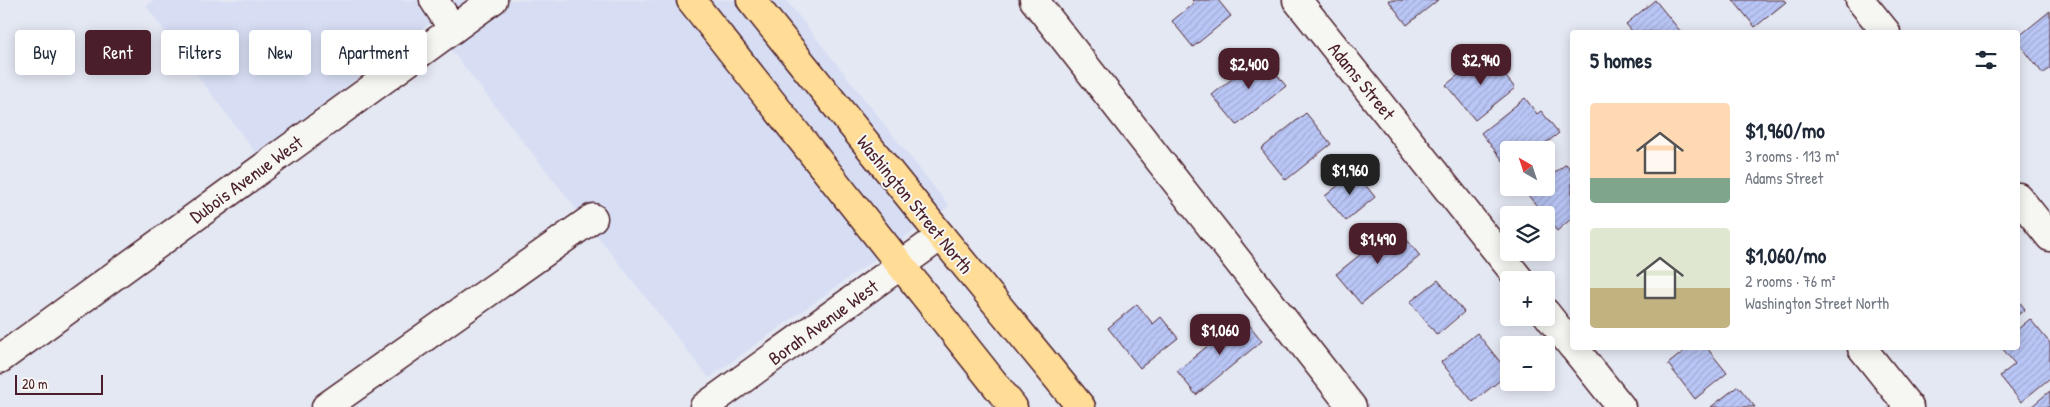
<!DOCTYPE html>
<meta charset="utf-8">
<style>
body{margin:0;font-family:"Patrick Hand",sans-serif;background:#f2f2f3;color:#1f2937;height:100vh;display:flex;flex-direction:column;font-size:19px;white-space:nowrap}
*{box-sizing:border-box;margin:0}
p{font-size:16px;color:#747a83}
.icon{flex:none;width:28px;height:28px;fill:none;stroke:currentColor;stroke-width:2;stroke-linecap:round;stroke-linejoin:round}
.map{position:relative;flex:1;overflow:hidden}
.drawer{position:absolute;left:1570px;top:30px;width:450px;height:320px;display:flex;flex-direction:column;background:#fff;border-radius:5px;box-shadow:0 2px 12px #0003}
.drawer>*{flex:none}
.guide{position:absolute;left:15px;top:30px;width:475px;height:45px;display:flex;gap:10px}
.needle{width:32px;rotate:321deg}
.fabs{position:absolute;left:1500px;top:141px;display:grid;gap:10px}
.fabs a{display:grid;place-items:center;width:55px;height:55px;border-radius:5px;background:#fff;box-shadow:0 2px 12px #0003;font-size:25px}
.scale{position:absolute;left:15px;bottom:12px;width:88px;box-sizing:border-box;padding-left:5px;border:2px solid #4a1f2b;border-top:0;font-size:14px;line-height:18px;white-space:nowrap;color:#4a1f2b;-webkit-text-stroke:4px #f6f6f2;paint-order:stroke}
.price{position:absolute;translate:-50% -42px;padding:0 11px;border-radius:10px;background:#4a1f2b;color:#fff;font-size:16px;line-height:32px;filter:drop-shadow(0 1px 2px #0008)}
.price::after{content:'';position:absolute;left:50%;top:30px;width:15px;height:11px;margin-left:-8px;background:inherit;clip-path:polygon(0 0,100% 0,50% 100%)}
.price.active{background:#222;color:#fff}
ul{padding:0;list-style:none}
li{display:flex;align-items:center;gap:15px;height:125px;padding:0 20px}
li span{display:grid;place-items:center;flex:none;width:140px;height:100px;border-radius:5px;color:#555}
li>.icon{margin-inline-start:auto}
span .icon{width:60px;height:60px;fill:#fffc;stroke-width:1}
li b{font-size:21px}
h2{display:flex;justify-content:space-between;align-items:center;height:60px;padding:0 20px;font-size:21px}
.chip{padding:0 18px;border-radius:5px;background:#fff;box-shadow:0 2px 12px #0003;font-size:18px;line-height:45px}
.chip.active{background:#4a1f2b;color:#fff}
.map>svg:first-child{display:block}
</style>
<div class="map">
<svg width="2050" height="407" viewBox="0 0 2050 407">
<defs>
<pattern id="building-hatch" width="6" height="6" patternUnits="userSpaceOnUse" patternTransform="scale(1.25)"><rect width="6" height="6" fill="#b9c6f6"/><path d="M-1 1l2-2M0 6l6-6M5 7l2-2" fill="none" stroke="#a1aad3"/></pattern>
</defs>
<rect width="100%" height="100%" fill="#e4e8f3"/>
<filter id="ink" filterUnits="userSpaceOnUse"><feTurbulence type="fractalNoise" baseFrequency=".02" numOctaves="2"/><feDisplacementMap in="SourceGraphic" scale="10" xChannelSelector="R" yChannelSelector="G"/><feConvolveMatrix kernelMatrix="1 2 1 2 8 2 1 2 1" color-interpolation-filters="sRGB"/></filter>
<g filter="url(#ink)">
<polygon fill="#d7def4" points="154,0 786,0 949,206 709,378 430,23 257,155 146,6"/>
<g fill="url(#building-hatch)" stroke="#4a1f2b">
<polygon points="1192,0 1218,0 1231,16 1193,47 1172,21 1194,3"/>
<polygon points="1388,0 1438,0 1407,25"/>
<polygon points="1655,0 1681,32 1633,32 1626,24"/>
<polygon points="1733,0 1784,0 1786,2 1755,27"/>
<polygon points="2050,11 2050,68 2043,74 2018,42 2018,37"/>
<polygon points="1486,52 1515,88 1475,120 1446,85"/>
<polygon points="1261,55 1286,86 1237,125 1212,95"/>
<polygon points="1525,98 1537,114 1541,111 1559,133 1537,150 1509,150 1509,168 1481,133"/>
<polygon points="1306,113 1331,144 1286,180 1261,149"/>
<polygon points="1566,164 1572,171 1572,218 1557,231 1528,195 1537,188 1546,188 1546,180"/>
<polygon points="1355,172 1375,197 1346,221 1325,196"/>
<polygon points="1396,226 1420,256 1361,304 1336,274"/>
<polygon points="1438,280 1464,312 1437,335 1410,302"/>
<polygon points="2018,300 2025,309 2018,315"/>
<polygon points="1137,304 1153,324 1161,317 1178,338 1140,368 1108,328"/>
<polygon points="1243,317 1262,341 1196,395 1177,371"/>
<polygon points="2030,319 2050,343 2050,378 2021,402 2000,376 2015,364 2002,348 2018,348 2018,329"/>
<polygon points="1477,333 1509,373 1473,402 1441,362"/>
<polygon points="1688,348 1707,348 1727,373 1695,399 1668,364"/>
<polygon points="1738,386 1755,407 1711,407"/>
<polygon points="2050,391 2050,407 2031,407"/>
</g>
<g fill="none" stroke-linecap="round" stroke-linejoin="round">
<g stroke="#4a1f2b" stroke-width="31">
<g id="minor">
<polyline points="434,0 453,29"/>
<polyline points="1034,0 1352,407"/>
<polyline points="1297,0 1520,280"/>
<polyline points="1860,0 1886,32"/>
<polyline points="2018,197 2050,237"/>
<polyline points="1546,313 1572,346"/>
<polyline points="1574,348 1621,407"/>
<polyline points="1862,348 1909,407"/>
<polyline points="0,359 493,0"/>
<polyline points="326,407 593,218"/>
<polyline points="704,407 941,236"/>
</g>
</g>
<g stroke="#4a1f2b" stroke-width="31">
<g id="major">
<polyline points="691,0 1013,407"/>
<polyline points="751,0 941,236 1081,407"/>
</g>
</g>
<use href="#minor" stroke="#f6f6f2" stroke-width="28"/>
<use href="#major" stroke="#ffdd96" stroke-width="28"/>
</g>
</g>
<g text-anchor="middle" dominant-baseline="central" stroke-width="4" stroke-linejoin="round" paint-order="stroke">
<g font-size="19" fill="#4a1f2b" stroke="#f6f6f2">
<text transform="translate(1362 81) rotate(51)">Adams Street</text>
<text transform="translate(246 179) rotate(-36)">Dubois Avenue West</text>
<text transform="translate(915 204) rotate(51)">Washington Street North</text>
<text transform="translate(823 322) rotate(-36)">Borah Avenue West</text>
</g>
</g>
</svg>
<div class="fabs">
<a><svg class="needle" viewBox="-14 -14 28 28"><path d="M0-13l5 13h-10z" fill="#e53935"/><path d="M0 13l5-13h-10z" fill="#747a83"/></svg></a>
<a><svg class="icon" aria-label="layers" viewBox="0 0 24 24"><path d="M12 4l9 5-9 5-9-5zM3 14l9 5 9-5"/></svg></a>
<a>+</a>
<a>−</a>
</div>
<div class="scale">20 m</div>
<b class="price" style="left:1481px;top:86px">$2,940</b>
<b class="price" style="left:1249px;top:90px">$2,400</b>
<b class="price active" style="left:1350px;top:196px">$1,960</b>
<b class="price" style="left:1378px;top:265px">$1,490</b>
<b class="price" style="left:1220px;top:356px">$1,060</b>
<div class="guide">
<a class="chip">Buy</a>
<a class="chip active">Rent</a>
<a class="chip">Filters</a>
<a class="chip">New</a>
<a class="chip">Apartment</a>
</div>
<section class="drawer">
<h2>5 homes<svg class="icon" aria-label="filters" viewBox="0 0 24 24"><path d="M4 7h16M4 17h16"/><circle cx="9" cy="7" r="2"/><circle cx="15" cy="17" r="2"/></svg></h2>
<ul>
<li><span style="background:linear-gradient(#ffd9b3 75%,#7fa58c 0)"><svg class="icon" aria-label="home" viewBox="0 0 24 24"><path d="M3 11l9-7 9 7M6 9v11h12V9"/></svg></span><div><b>$1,960/mo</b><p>3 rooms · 113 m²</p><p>Adams Street</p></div></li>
<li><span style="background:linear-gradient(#dfe7d0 60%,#c2b280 0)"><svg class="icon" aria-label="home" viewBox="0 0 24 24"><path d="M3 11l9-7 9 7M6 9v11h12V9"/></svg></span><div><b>$1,060/mo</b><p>2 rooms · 76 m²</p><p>Washington Street North</p></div></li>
</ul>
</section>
</div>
